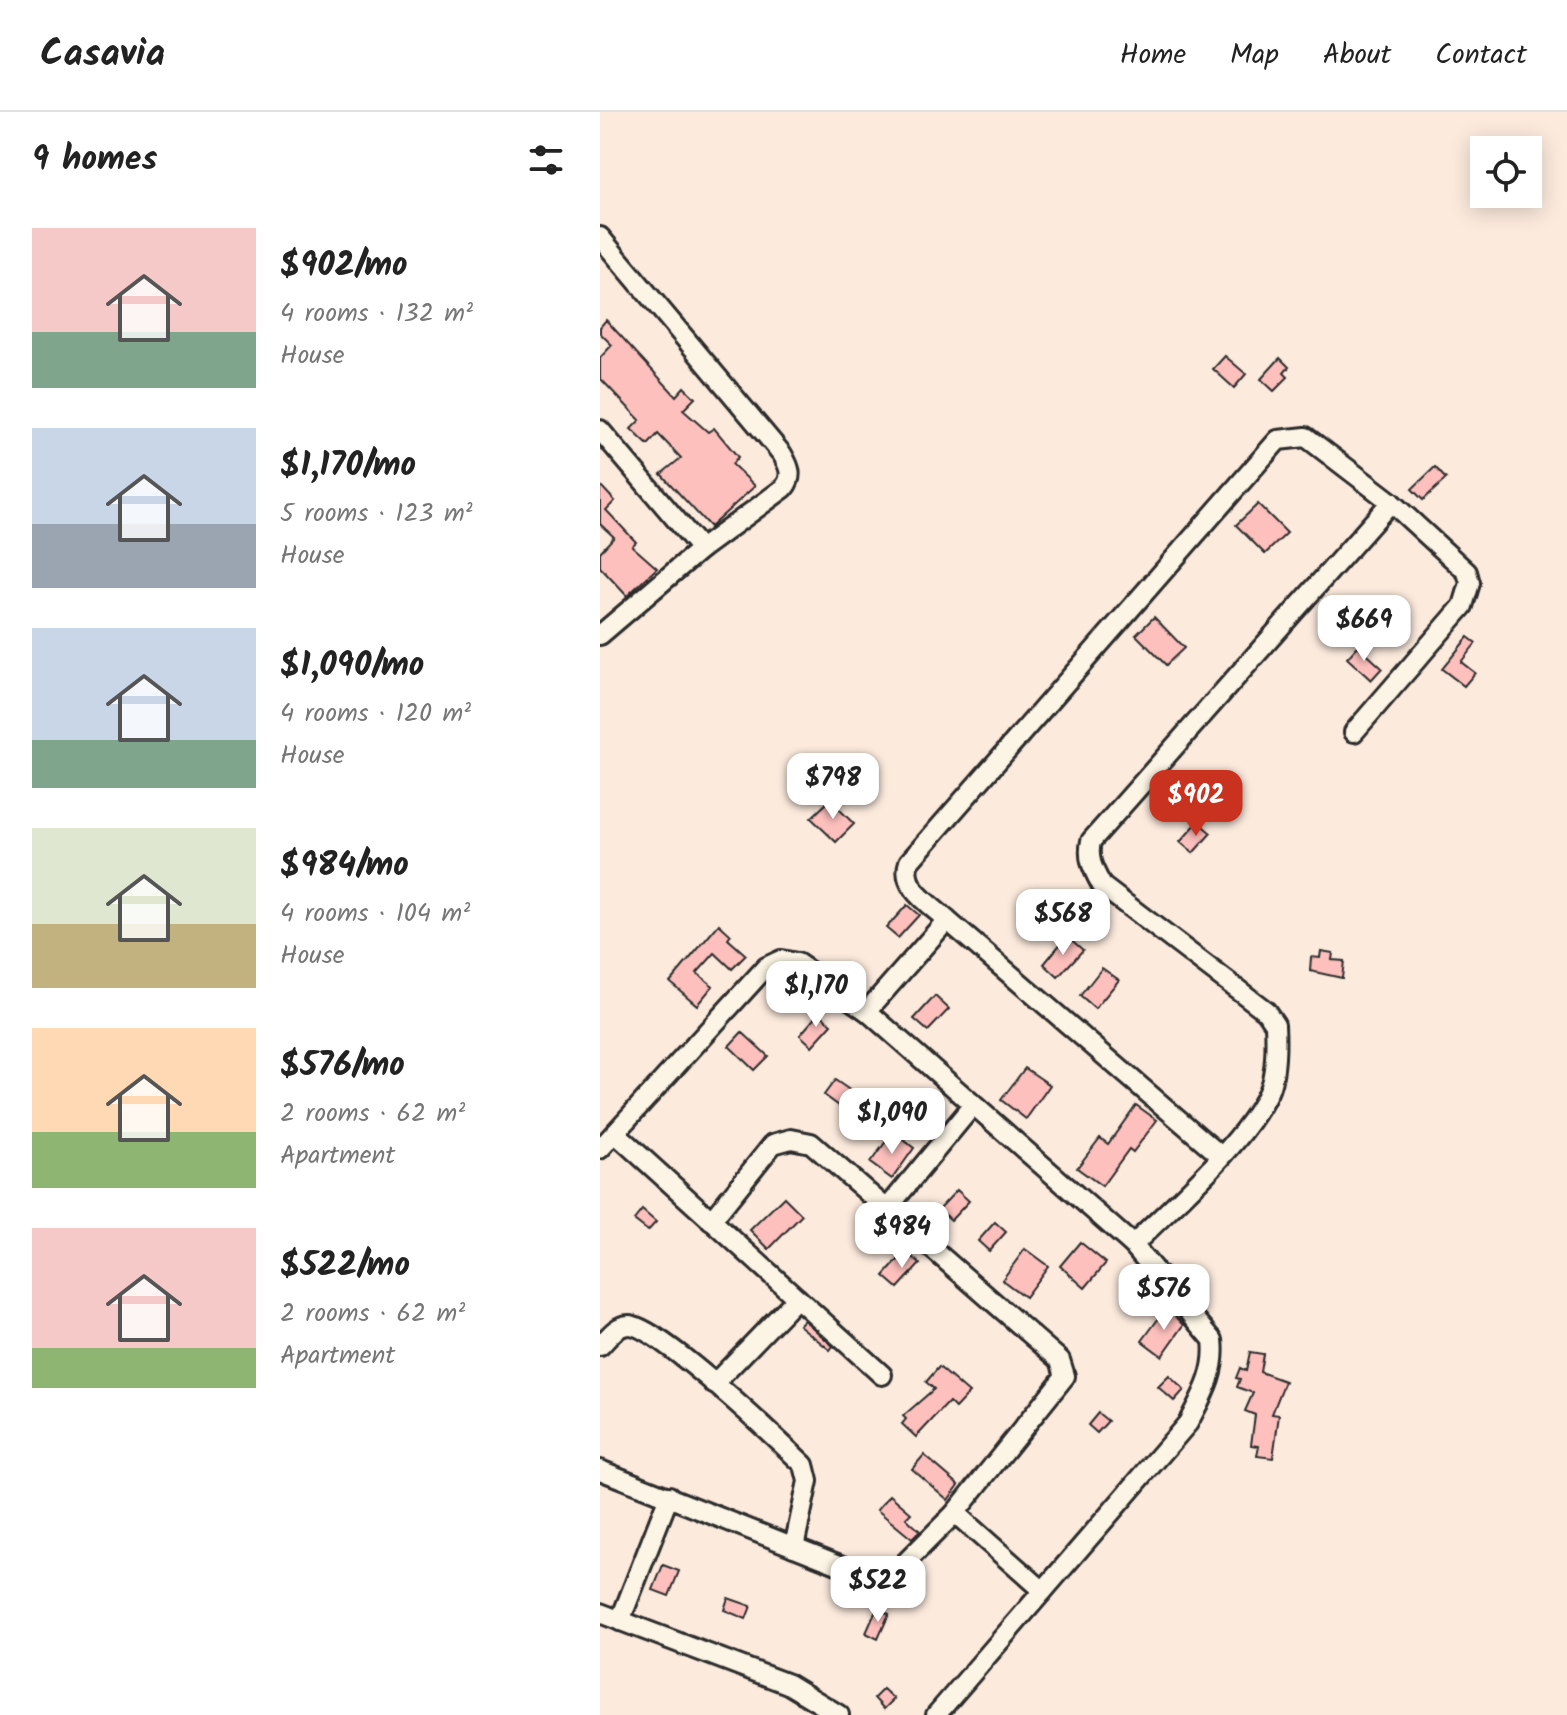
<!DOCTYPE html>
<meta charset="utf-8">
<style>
body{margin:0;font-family:Kalam,sans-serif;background:#f2f2f2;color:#222;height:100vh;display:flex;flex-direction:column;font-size:30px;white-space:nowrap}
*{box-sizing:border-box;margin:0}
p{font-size:26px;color:#767676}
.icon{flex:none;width:44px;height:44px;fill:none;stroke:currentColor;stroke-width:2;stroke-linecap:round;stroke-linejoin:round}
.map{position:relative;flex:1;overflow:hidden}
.side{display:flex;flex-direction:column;background:#fff;width:600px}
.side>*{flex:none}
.buttons{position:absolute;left:870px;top:24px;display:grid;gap:16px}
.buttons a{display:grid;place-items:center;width:72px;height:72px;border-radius:0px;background:#fff;box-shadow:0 4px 20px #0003;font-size:40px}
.price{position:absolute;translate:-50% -68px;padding:0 18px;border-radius:16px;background:#fff;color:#222;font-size:26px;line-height:52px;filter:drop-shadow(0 2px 4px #0008)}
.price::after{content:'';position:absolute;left:50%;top:48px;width:24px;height:18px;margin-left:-12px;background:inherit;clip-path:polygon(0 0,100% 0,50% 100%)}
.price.active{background:#c8321e;color:#fff}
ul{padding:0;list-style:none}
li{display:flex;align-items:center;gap:24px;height:200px;padding:0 32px}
li span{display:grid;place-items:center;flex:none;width:224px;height:160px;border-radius:0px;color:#555}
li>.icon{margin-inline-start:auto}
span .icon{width:96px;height:96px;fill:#fffc;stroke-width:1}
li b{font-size:34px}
h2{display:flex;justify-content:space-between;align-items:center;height:96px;padding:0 32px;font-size:34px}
header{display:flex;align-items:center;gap:48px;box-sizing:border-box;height:112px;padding:0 40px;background:#fff;border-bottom:2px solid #e0e0e0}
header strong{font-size:38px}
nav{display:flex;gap:44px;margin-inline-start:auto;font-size:28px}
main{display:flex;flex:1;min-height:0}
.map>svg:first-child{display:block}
</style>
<header>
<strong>Casavia</strong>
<nav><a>Home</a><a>Map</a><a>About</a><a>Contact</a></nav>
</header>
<main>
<section class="side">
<h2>9 homes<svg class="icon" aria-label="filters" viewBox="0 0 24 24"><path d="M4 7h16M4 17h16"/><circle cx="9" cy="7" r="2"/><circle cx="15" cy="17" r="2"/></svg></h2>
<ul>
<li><span style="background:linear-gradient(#f6c9c9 65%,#7fa58c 0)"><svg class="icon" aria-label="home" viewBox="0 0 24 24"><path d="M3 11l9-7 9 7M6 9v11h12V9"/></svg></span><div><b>$902/mo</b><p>4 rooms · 132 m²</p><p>House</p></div></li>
<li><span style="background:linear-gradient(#c9d6e8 60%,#9aa5b1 0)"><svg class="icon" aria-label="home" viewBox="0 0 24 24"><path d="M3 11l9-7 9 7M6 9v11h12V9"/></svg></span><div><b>$1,170/mo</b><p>5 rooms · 123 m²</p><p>House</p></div></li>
<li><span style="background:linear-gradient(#c9d6e8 70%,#7fa58c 0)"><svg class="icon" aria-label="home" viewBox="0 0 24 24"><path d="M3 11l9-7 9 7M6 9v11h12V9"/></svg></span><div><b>$1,090/mo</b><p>4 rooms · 120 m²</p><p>House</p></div></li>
<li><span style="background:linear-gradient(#dfe7d0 60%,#c2b280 0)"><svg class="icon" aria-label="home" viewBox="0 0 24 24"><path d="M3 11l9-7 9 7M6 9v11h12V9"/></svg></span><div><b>$984/mo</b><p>4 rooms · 104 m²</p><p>House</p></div></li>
<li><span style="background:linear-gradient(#ffd9b3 65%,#8fb573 0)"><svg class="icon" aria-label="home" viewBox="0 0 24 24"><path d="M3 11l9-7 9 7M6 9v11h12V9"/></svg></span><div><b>$576/mo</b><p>2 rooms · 62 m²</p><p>Apartment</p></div></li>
<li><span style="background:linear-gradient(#f6c9c9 75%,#8fb573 0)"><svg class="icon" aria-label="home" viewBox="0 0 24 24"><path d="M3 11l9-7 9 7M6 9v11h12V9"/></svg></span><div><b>$522/mo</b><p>2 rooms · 62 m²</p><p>Apartment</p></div></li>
</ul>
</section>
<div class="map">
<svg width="967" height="1603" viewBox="0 0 967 1603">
<rect width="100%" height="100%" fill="#fceadd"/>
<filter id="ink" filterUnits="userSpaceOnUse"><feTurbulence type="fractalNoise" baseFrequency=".0125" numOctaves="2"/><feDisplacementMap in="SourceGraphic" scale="16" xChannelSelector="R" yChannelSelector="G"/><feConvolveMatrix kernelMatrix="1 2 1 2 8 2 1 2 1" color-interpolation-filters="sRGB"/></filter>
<g filter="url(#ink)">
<g fill="#fdc0bd" stroke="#2b2b2b" stroke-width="2">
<polygon points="6,208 76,284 84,275 95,286 83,298 108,320 114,316 138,345 132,352 155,374 110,415 61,362 81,346 58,322 48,333 31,317 40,308 0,266 0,246 12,233 0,221 0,215"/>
<polygon points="625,244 646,262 634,276 613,257"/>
<polygon points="680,246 689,255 684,261 688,265 674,279 661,267"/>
<polygon points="835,355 846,367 823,388 812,377"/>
<polygon points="0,373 15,389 6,398 36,430 32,434 57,456 27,484 0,455 0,440 14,425 0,412"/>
<polygon points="658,392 687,421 665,442 636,413"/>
<polygon points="554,505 584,536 566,553 536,523"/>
<polygon points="868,525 876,531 861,550 875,561 864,574 842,557"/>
<polygon points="758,534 782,556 771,568 747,546"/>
<polygon points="230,688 254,712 236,730 211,706"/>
<polygon points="598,710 611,721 593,741 580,730"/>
<polygon points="307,793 319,803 298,826 286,816"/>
<polygon points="119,812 131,823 128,827 146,843 132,857 115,841 97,861 113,874 97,893 70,870"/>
<polygon points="467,824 483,838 458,865 444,852"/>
<polygon points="721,839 733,841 732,848 744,849 742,866 710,859 711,845 720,846"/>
<polygon points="502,856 519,868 495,897 480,884"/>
<polygon points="335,884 349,897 328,919 314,907"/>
<polygon points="219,901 232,912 212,934 200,923"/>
<polygon points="142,920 168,944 154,958 129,934"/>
<polygon points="425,956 450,973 426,1007 401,988"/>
<polygon points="235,968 264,988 253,1004 224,983"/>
<polygon points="536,993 557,1008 533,1040 529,1037 502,1074 477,1056 500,1026 508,1032"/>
<polygon points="293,1020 314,1036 292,1067 270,1051"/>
<polygon points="357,1078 369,1089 351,1108 339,1097"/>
<polygon points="184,1085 202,1103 169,1137 150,1118"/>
<polygon points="42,1098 56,1110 48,1119 34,1108"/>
<polygon points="395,1110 406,1120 389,1139 378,1129"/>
<polygon points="480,1130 506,1151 485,1176 460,1154"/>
<polygon points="425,1137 448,1154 425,1185 402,1168"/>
<polygon points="306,1139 320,1152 298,1176 284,1164"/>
<polygon points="567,1195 584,1213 562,1244 542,1229"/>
<polygon points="204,1208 233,1234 230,1238 199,1213"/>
<polygon points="650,1240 663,1242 660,1260 685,1269 672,1302 679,1303 673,1346 657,1344 659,1334 651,1333 655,1303 645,1299 653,1281 637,1275 640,1267 636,1266 640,1256 646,1259"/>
<polygon points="339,1255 369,1281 355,1296 349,1290 316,1325 302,1312 306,1307 303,1304 334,1277 326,1270"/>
<polygon points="569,1264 584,1278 574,1289 558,1275"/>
<polygon points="498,1301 508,1309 497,1321 488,1313"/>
<polygon points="324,1343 359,1373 348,1388 312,1357"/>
<polygon points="290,1383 311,1401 306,1406 320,1419 312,1427 277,1398"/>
<polygon points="63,1453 79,1459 69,1484 53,1478"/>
<polygon points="128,1486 151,1494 146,1507 124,1498"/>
<polygon points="277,1496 289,1502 278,1527 266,1521"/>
<polygon points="283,1577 294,1587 284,1597 274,1586"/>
</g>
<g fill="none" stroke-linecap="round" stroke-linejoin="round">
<g stroke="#2b2b2b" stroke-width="24">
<g id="minor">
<path d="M0,125L182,342C189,354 194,364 184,376L101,437L0,523"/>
<polyline points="0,318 101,437"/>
<polyline points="267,899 347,808"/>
<polyline points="15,1021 282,1263"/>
<path d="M0,1037L166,855L181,848L197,851L267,899L533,1133L613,1228C617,1260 602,1284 588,1311L336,1603"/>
<path d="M621,1044L347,808C330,792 300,776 309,750L678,328L706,325L791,390L867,460L870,471L863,494L754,620"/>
<polyline points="287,1097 373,993"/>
<path d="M533,1133C574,1092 645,1031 668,980C676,962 676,931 675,912L666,899L502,774C493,757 487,747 491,729L791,390"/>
<path d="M0,1234C8,1226 16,1213 29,1213C57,1213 178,1328 204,1353L208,1369L194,1435"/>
<polyline points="114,1272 197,1186"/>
<polyline points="0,1358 270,1465 296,1460 355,1401 465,1264 460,1248 211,1031 191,1027 173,1032 111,1109"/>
<polyline points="355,1401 443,1479"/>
<polyline points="0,1501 188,1572 239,1603"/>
<polyline points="20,1509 69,1384"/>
</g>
</g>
<use href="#minor" stroke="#fcf5e5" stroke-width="18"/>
</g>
</g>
</svg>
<div class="buttons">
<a><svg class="icon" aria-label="locate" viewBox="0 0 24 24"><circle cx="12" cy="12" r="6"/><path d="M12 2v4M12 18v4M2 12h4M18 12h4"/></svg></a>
</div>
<b class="price" style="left:764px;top:551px">$669</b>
<b class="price" style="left:233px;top:709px">$798</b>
<b class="price active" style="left:596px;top:726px">$902</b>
<b class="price" style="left:463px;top:845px">$568</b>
<b class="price" style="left:216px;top:917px">$1,170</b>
<b class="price" style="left:292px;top:1044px">$1,090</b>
<b class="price" style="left:302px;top:1158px">$984</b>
<b class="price" style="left:564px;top:1220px">$576</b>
<b class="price" style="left:278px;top:1512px">$522</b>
</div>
</main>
